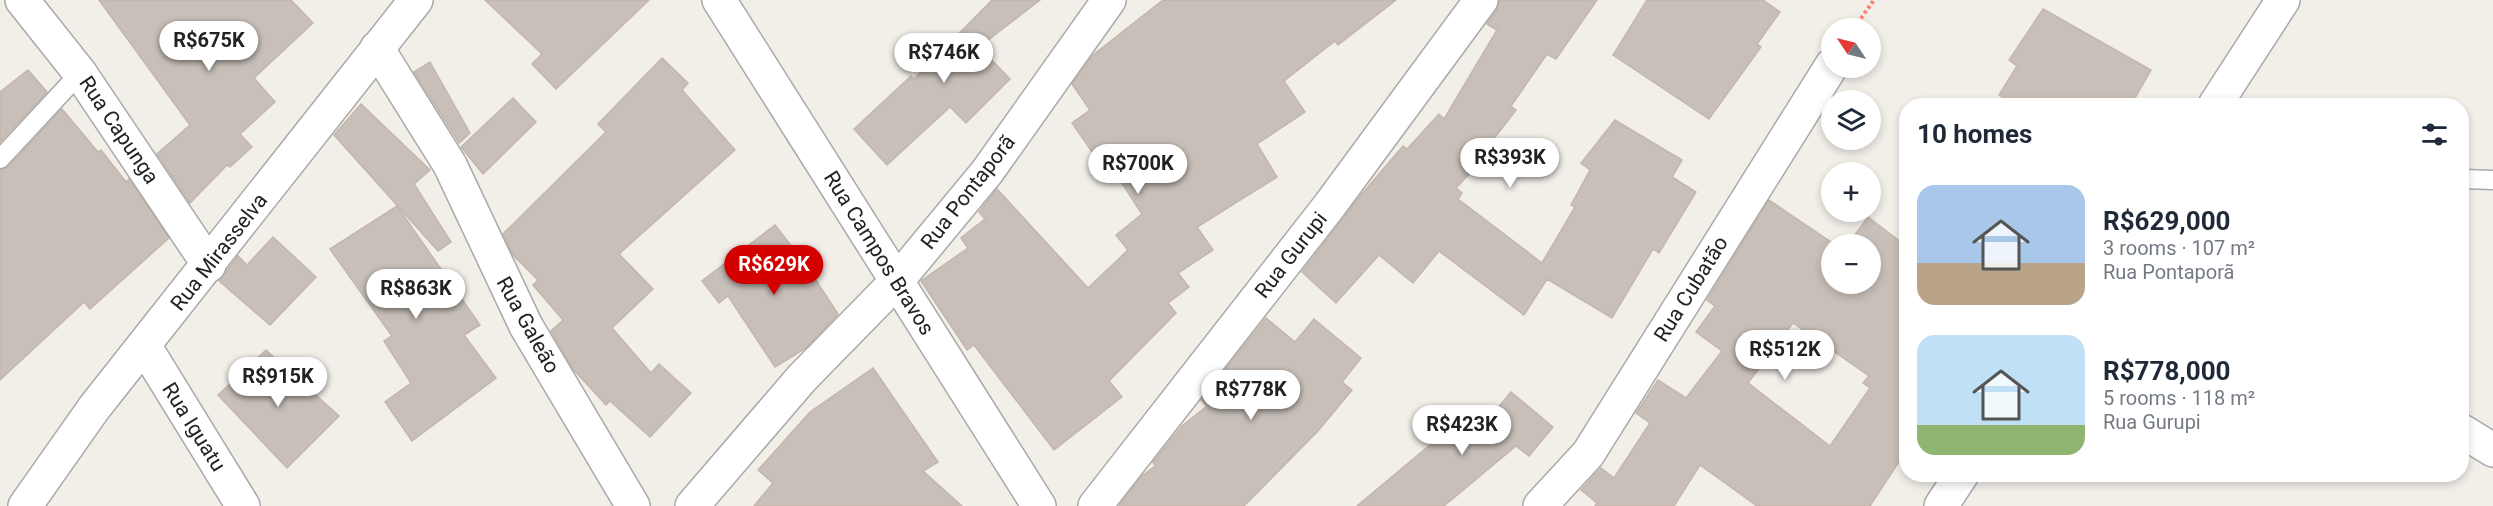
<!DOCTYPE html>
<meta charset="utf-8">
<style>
body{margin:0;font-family:Roboto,sans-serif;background:#f6f6f7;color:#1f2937;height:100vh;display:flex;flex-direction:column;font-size:22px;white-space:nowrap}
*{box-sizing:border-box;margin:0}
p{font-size:20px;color:#747a83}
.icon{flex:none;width:33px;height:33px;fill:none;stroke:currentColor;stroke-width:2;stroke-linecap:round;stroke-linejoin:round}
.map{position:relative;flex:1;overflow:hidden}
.details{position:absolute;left:1899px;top:98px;width:570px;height:384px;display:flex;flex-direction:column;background:#fff;border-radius:24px;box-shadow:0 3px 9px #0003}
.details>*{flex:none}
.needle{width:39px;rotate:305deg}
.buttons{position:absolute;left:1821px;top:18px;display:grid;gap:12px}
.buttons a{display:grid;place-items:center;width:60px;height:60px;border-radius:50%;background:#fff;box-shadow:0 3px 9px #0003;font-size:30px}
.price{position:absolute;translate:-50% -51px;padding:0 14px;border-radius:21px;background:#fff;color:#222;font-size:20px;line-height:39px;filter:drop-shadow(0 2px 3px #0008)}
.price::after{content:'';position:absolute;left:50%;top:36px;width:18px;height:14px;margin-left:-9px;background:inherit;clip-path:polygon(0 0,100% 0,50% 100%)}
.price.selected{background:#d40000;color:#fff}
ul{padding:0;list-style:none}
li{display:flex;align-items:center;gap:18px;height:150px;padding:0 18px}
li span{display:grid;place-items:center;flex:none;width:168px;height:120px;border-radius:18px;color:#555}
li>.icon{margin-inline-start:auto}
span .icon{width:72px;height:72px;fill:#fffc;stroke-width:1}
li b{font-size:26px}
h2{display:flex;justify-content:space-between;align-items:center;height:72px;padding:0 18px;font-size:26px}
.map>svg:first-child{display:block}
</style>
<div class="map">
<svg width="2493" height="506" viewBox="0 0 2493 506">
<rect width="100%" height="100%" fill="#f2efe9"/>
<g fill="#c7bfb8" stroke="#c4b6ab" stroke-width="1.5" fill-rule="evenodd">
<polygon points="99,0 291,0 313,23 254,78 275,102 240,134 252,147 230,167 227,165 190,203 157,154 190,125"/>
<polygon points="485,0 649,0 556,89 532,64 542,54"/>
<polygon points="992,0 1040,0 979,47 1010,79 966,123 950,107 887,165 854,129 911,76 914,79"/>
<polygon points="1163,0 1396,0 1338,45 1335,41 1284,81 1305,112 1257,144 1277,177 1197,227 1213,250 1178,273 1189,287 1168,303 1176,313 1109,381 1122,397 1054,450 974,345 967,350 921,281 968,248 961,238 985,219 979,212 997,189 1088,288 1128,250 1116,235 1142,214 1112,168 1106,172 1072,123 1090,110 1072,84 1093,55"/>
<polygon points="1499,0 1597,0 1556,59 1547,54 1511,106 1516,110 1482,154 1485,157 1456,188 1462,193 1458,199 1542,263 1575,207 1571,205 1590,170 1581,163 1615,120 1682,160 1672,177 1696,192 1659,253 1653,249 1612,318 1547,279 1524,315 1439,251 1413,283 1379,255 1336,303 1302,272 1361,195 1403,146 1407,149 1439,114 1444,119 1497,30 1487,24 1496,11"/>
<polygon points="1647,0 1763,0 1780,12 1757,44 1761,47 1709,119 1613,55"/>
<polygon points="2043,9 2151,70 2131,105 2014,105 1999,95 2017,66 2009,60"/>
<polygon points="662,58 688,83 682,90 735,150 619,254 653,289 612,328 651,373 659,364 691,393 650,437 610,401 606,405 573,369 551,331 563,320 533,285 538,280 513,255 503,234 606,132 598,124"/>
<polygon points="430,62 470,133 459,143 414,72"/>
<polygon points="28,70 47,92 0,142 0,92"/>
<polygon points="513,98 536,122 483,174 461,147"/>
<polygon points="361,104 430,170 414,184 451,242 438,251 334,135"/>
<polygon points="62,109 98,152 101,150 126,182 129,179 169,238 90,309 84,302 0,380 0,170 8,167"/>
<path d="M1769,200L1834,244H1832V284H1870V244H1848L1868,217L1906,246V451L1870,506H1757L1700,465L1674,506H1595L1597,503L1581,490L1601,468L1614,478L1650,423L1636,413L1658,380L1686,398L1722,351L1696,332L1715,306L1707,300ZM1793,323L1869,376L1863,383L1870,388L1830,446L1748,383Z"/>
<polygon points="397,206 480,325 464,335 496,378 412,441 385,402 411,383 384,341 392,336 330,249"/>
<polygon points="775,225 804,262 838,314 806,348 775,367 728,296 719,303 702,281"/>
<polygon points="273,237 316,277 270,325 219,281 238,256 247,265"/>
<polygon points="1266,318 1295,342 1314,319 1361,358 1342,382 1352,390 1318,431 1244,506 1119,506 1142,476 1155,466 1153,462 1182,426 1207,406 1201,400"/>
<polygon points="266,350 339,416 287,468 218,395"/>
<polygon points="873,368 938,462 923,471 962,506 754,506 773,483 758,470 810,412"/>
<polygon points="1511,392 1553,427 1529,456 1516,446 1444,506 1357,506 1473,409 1486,422"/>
</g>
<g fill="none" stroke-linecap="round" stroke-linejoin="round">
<g stroke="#a9a9a9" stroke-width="21">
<g id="service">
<polyline points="0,159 80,73"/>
<polyline points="2462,179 2493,180"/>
</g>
</g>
<g stroke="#a9a9a9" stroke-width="36">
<g id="minor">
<polyline points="22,0 80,73 209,265"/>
<polyline points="377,48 450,165 526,326 633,506"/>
<polyline points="2215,105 2283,0"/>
<polyline points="145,347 243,506"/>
<polyline points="2462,431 2493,450"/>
<polyline points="25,506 94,408 416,0"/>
<polyline points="692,506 802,378 896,282 987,172 1109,0"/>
<polyline points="1540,506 1588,454 1832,65"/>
<polyline points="1941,506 1962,474"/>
</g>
</g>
<g stroke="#a9a9a9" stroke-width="36">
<g id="tertiary">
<polyline points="719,0 1039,506"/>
<polyline points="1095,506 1330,205 1481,0"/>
</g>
</g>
<polyline stroke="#fa8072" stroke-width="4" stroke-dasharray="3 3" stroke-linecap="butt" points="1854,28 1874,0"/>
<use href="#service" stroke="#fff" stroke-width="18"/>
<use href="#minor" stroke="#fff" stroke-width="33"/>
<use href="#tertiary" stroke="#fff" stroke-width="33"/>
</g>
<g text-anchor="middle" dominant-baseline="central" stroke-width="4.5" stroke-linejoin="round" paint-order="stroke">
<g font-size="21" fill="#222" stroke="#fff">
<text transform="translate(119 130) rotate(56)">Rua Capunga</text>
<text transform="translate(968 192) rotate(-52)">Rua Pontaporã</text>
<text transform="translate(219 252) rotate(-52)">Rua Mirasselva</text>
<text transform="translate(879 253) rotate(58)">Rua Campos Bravos</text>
<text transform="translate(1291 255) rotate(-52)">Rua Gurupi</text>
<text transform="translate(1691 289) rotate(-58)">Rua Cubatão</text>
<text transform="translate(528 325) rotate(61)">Rua Galeão</text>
<text transform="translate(194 427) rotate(58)">Rua Iguatu</text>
</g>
</g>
</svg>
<div class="buttons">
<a><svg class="needle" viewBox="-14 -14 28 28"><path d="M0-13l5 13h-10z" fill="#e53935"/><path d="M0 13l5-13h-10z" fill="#747a83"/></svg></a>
<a><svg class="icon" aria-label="layers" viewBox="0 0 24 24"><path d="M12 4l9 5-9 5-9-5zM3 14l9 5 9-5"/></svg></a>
<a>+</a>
<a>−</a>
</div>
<b class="price" style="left:209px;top:72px">R$675K</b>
<b class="price" style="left:944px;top:84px">R$746K</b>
<b class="price" style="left:1510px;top:189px">R$393K</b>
<b class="price" style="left:1138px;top:195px">R$700K</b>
<b class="price selected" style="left:774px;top:296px">R$629K</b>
<b class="price" style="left:416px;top:320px">R$863K</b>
<b class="price" style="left:1785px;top:381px">R$512K</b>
<b class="price" style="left:278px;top:408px">R$915K</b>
<b class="price" style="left:1251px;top:421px">R$778K</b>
<b class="price" style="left:1462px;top:456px">R$423K</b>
<section class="details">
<h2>10 homes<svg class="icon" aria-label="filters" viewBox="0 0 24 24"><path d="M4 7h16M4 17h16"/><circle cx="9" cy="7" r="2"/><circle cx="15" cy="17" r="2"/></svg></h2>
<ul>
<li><span style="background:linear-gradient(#a9c7e8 65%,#b9a48a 0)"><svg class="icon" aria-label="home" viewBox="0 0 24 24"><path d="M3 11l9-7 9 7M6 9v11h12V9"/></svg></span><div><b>R$629,000</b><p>3 rooms · 107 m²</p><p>Rua Pontaporã</p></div></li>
<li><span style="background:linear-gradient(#bfe0f5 75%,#8fb573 0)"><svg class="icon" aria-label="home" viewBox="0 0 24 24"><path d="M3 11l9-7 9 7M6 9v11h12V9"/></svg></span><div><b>R$778,000</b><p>5 rooms · 118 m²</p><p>Rua Gurupi</p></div></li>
</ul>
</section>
</div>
